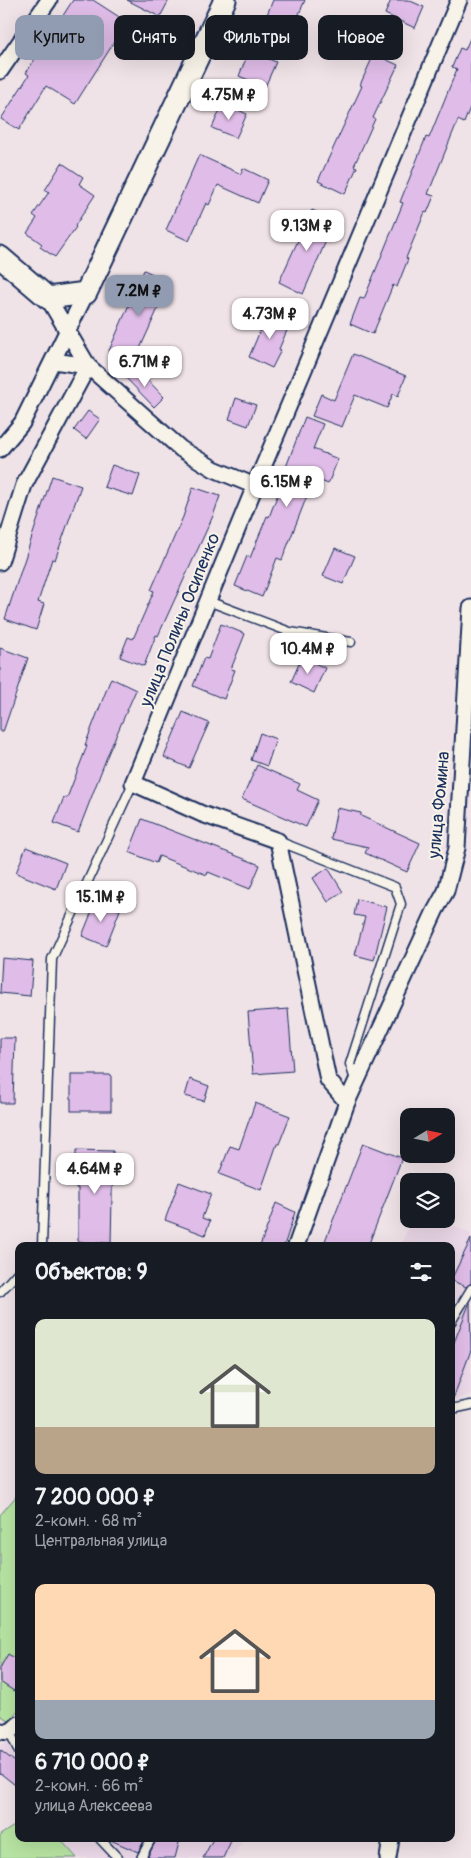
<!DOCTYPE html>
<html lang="ru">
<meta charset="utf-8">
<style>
body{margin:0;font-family:Pangolin,sans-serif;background:#242831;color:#f1f3f6;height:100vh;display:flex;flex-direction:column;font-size:19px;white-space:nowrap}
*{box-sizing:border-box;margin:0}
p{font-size:16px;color:#9ea1a6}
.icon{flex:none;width:28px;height:28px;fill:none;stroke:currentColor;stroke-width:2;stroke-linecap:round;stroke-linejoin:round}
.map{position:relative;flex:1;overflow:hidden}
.side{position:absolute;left:15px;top:1242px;width:440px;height:600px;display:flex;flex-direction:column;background:#171b24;border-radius:10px;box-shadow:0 5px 20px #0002}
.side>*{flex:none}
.guide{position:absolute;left:15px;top:15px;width:441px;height:45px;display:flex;gap:10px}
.needle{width:32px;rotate:80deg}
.buttons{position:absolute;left:400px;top:1108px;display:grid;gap:10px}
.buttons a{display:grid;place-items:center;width:55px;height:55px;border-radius:10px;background:#171b24;box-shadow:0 5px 20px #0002;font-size:25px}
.price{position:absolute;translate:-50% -42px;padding:0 11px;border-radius:10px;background:#fff;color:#222;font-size:16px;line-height:32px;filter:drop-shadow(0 1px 2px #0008)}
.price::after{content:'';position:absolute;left:50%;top:30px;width:15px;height:11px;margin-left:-8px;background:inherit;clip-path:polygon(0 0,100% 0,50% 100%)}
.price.on{background:#919bb2;color:#111}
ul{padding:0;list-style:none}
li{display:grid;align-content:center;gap:10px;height:265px;padding:0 20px}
li span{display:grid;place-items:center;height:155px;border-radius:10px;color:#555}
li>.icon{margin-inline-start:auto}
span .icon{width:90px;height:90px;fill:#fffc;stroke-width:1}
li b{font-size:21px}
h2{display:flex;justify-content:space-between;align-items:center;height:60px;padding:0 20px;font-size:21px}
.chip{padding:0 18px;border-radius:10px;background:#171b24;box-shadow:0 5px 20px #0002;font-size:18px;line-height:45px}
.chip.on{background:#919bb2;color:#111}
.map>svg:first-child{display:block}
</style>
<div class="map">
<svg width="471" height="1858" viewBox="0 0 471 1858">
<rect width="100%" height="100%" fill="#f0e3e8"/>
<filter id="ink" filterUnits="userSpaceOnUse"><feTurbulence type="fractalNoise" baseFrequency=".02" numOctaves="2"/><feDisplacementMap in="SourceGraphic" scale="10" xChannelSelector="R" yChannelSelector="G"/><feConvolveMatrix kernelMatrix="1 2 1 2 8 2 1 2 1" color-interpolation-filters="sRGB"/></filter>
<g filter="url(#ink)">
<g fill="#ebd8e8">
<polygon points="411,1219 440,1219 471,1234 471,1394 456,1400 451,1399 451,1246 401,1246"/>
<polygon points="19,1743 19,1789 0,1773 0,1744"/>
<polygon points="60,1839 243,1839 233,1858 77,1858"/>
</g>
<g fill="#b7e4a2" stroke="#698a80">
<polygon points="19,1493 19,1709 9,1721 0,1715 0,1515"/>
<polygon points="19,1823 19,1839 60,1839 77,1858 0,1858 0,1835"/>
</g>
<g fill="#e0bde8" stroke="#1b2f5e">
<polygon points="73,0 93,0 127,22 75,104 46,86 19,130 1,119 29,75 26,73"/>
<polygon points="127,0 169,0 160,17"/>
<polygon points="273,0 305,0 291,33 264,22"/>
<polygon points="391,0 408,0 424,7 415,28 385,14"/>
<polygon points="471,36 471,105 464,123 458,120 428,194 434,196 427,213 425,212 406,258 408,259 397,287 393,285 373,334 350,324 360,298 364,299 403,203 400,202 426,137 429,138 457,69 452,67 460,48 465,50"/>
<polygon points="249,51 276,62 265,87 239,76"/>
<polygon points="374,54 398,65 373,118 375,119 354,166 357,167 345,194 318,181 362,86 360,85"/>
<polygon points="223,103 247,114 236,138 212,128"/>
<polygon points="199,155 241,174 243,168 268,180 258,203 218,185 209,205 206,203 189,241 166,230"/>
<polygon points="62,163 83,177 79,184 95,195 75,226 76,227 55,257 40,247 42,244 27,233 37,218 33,215 49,192 45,190"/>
<polygon points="312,210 335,220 303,294 279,282"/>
<polygon points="144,270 170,282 133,364 108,353"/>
<polygon points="268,312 291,321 279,349 281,350 272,368 249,357"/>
<polygon points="353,354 406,376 398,396 393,394 387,408 355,395 342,427 312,416 321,394 334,400"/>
<polygon points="136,368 164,397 154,407 126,378"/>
<polygon points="236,398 256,405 248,426 229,419"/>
<polygon points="88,411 100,419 86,439 74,430"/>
<polygon points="305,417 323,424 313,449 338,459 328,484 314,478 282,560 277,558 262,597 235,586 247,556 250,558 267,516 269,517 288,468 286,467"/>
<polygon points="112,465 140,475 133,496 104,487"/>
<polygon points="52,476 81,486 55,560 52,559 38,602 44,604 36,630 5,619"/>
<polygon points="193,487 220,496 213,516 158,636 156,635 144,666 120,657 128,637 133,639 154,591 151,590 183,517"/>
<polygon points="335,548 355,556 343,584 323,576"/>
<polygon points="221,624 245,634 231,669 235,670 224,699 193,686 204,658 208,659"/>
<polygon points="0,648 28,658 3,732 0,732"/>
<polygon points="302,657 325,668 314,693 291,682"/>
<polygon points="111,678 136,690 108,754 78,832 54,823 64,797 67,798 87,746 85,745"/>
<polygon points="183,712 209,723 189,768 164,757"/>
<polygon points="260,733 276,739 267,766 251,760"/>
<polygon points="257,765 300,784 297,790 318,800 306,827 242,799"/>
<polygon points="337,808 361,813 361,816 420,843 407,872 365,853 368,847 331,839"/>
<polygon points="142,819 260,865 250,889 208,872 207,875 159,856 156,863 129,852"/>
<polygon points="26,847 66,863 56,889 16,873"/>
<polygon points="328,868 343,892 328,902 313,878"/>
<polygon points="357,899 387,907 374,960 355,955 365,917 354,915"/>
<polygon points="96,901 120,910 106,946 82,936"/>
<polygon points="2,958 33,961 30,996 0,993"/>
<polygon points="288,1009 293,1071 253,1074 248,1012"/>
<polygon points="0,1038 15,1038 13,1103 0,1103"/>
<rect x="71" y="1075" width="40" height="36"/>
<polygon points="190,1079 209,1086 204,1101 185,1096"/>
<polygon points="255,1103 290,1116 279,1144 277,1144 261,1190 219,1174 230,1146 239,1149"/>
<polygon points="363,1143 402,1158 368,1246 323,1246"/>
<polygon points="76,1150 113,1151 111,1243 78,1242 78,1188 76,1188"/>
<polygon points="179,1182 211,1194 202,1218 210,1221 205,1235 165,1220"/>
<polygon points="276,1203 295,1212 284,1246 260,1246"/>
<polygon points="471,1239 471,1283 466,1287 451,1280"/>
<polygon points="470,1302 471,1350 453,1399 451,1398 451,1350"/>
<polygon points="8,1654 19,1661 19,1683 14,1691 0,1682 0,1668"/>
<polygon points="0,1750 19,1765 19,1788 0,1773"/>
<polygon points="108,1839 145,1839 138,1852"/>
<polygon points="157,1839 180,1839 175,1858 152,1858 148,1856"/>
<polygon points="213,1839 232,1839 223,1858 203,1858"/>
</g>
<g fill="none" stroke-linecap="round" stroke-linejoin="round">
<g stroke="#1b2f5e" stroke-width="11">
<g id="lane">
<polyline points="208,601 290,632 351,642"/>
<polyline points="278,841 395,887 401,904 350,1064 355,1080"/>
<polyline points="42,1246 52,959 133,783"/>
<polyline points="0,1292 19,1271"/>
<polyline points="451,1322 471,1289"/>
<polyline points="451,1408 457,1408 471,1405"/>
<polyline points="10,1732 19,1752"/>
<polyline points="100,1839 118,1858"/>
<polyline points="141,1858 151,1839"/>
</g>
</g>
<g stroke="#1b2f5e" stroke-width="19">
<g id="street">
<polyline points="0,71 49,0"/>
<polyline points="48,298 88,366 181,449 214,469 255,486"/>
<polyline points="0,449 22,423 86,293"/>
<polyline points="0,562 24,485 88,366 54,361"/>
<polyline points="347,1102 435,911 446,891 457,848 471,608"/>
<polyline points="296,1246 347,1102 328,1080 278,841 202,814 133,783 255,486 459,0"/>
<polyline points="0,1731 10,1732 19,1724"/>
<polyline points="388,1858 391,1839"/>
</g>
</g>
<g stroke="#1b2f5e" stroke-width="25">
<polyline id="secondary" points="0,257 48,298 86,293 225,0"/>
</g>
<use href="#lane" stroke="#f7f3e8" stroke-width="8"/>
<use href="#street" stroke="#f7f3e8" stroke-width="15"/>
<use href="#secondary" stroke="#f7f3e8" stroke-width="21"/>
</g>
</g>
<g text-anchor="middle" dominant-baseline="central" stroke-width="4" stroke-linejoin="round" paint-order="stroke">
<g font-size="18" fill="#1b2f5e" stroke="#f7f3e8">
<text transform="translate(180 620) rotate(-68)">улица Полины Осипенко</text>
<text transform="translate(439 805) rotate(-85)">улица Фомина</text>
</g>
</g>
</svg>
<div class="buttons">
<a><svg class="needle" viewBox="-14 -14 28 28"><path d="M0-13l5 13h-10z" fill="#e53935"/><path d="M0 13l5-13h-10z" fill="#9ea1a6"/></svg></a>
<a><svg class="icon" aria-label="layers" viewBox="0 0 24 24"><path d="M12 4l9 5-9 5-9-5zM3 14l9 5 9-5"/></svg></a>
</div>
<b class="price" style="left:229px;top:121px">4.75M ₽</b>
<b class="price" style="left:307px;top:252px">9.13M ₽</b>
<b class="price on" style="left:139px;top:317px">7.2M ₽</b>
<b class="price" style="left:270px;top:340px">4.73M ₽</b>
<b class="price" style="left:145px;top:388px">6.71M ₽</b>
<b class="price" style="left:287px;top:508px">6.15M ₽</b>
<b class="price" style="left:308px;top:675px">10.4M ₽</b>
<b class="price" style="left:101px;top:923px">15.1M ₽</b>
<b class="price" style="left:95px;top:1195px">4.64M ₽</b>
<div class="guide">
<a class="chip on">Купить</a>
<a class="chip">Снять</a>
<a class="chip">Фильтры</a>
<a class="chip">Новое</a>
</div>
<section class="side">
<h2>Объектов: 9<svg class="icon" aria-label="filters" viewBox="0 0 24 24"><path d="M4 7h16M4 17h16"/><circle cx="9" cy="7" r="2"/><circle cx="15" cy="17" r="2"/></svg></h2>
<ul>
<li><span style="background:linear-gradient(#dfe7d0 70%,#b9a48a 0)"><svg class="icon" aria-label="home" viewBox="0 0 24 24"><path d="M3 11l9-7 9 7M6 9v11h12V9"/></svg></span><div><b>7 200 000 ₽</b><p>2-комн. · 68 m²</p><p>Центральная улица</p></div></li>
<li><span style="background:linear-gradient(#ffd9b3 75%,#9aa5b1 0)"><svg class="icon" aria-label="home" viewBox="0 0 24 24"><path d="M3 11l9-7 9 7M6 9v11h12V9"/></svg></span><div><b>6 710 000 ₽</b><p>2-комн. · 66 m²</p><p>улица Алексеева</p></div></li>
</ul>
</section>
</div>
